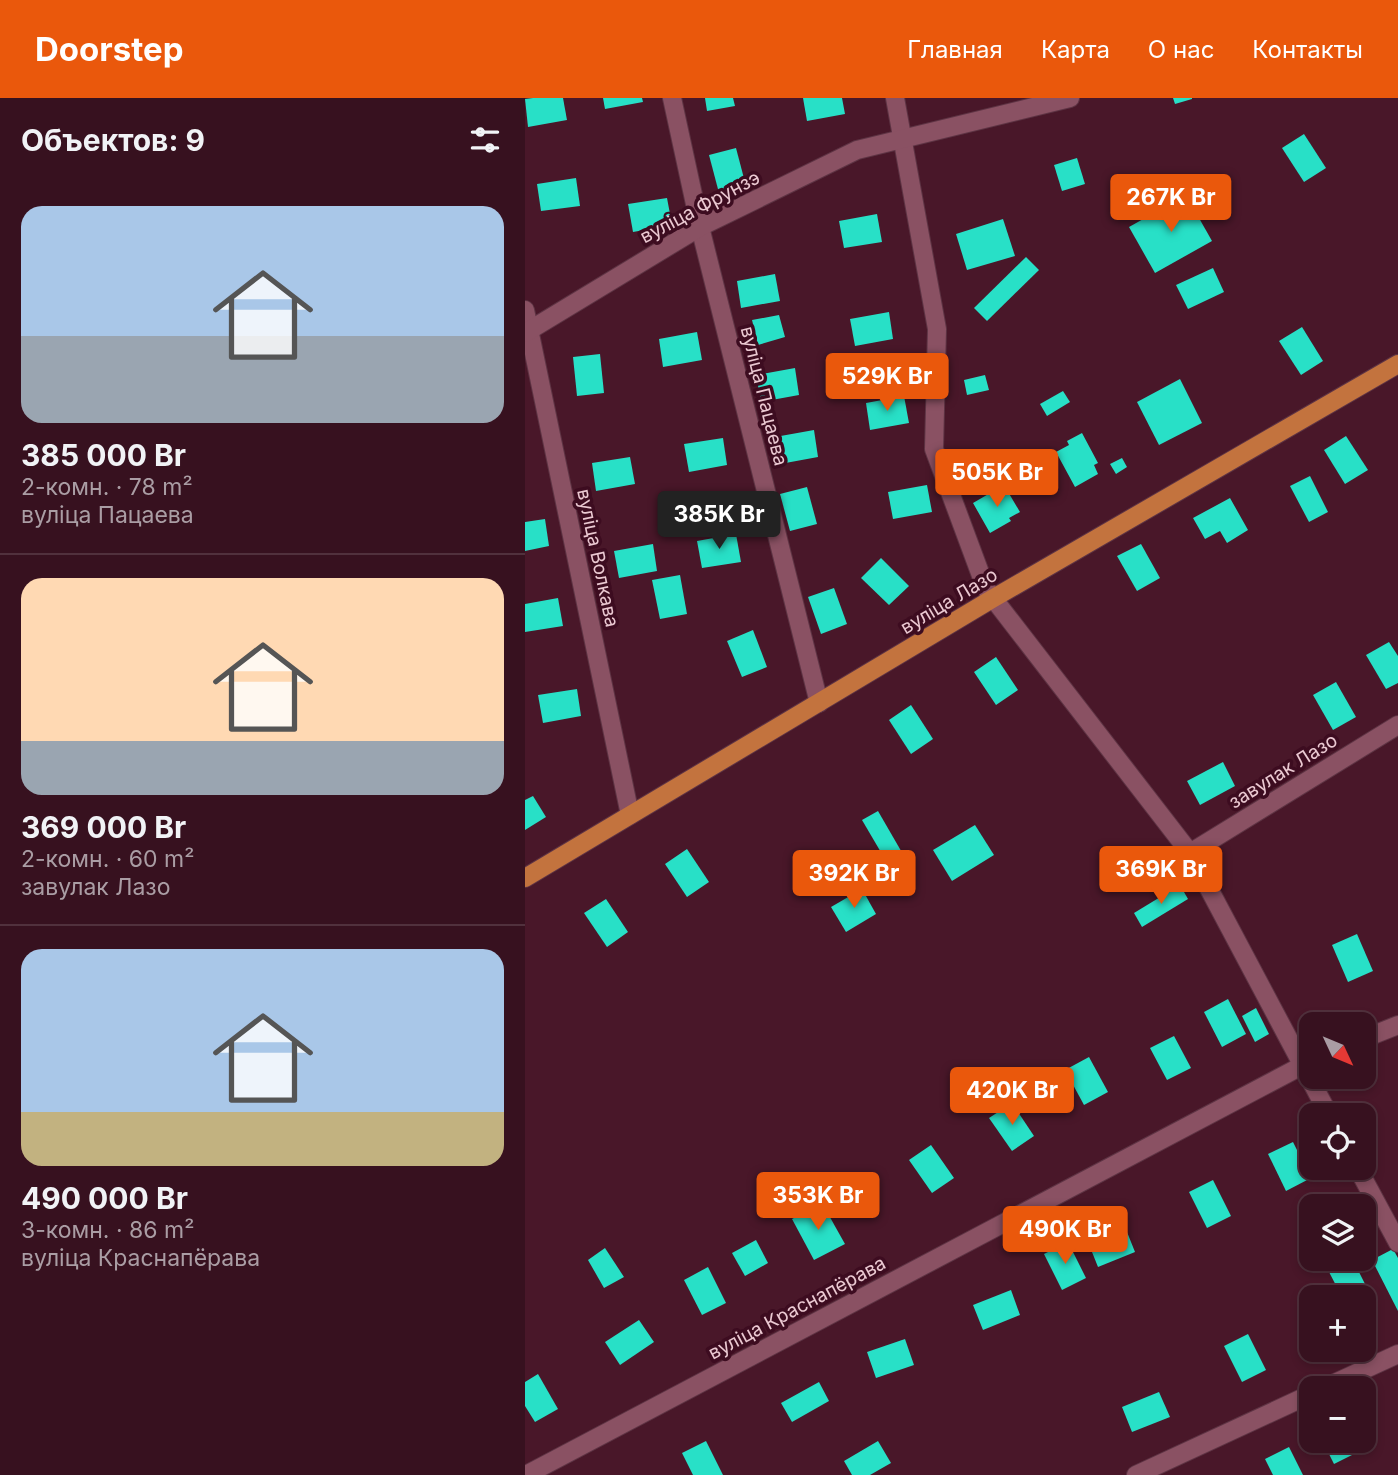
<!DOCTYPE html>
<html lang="ru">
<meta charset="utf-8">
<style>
body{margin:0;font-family:Inter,sans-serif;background:#3e1a28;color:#f1f3f6;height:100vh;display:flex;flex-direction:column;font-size:26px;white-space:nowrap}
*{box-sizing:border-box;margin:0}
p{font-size:23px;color:#aa9da4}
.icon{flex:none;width:38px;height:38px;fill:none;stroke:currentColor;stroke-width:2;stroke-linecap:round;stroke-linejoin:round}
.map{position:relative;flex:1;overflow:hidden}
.side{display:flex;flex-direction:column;background:#37111f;width:525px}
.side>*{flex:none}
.needle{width:46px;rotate:134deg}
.controls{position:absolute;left:774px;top:914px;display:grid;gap:14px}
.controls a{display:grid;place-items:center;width:77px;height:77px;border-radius:14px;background:#37111f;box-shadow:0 4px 10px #0003,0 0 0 2px #51313d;font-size:35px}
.price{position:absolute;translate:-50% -60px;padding:0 16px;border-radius:7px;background:#ea580c;color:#fff;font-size:23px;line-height:46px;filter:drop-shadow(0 2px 4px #0008)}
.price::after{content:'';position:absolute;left:50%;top:42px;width:21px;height:16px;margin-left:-10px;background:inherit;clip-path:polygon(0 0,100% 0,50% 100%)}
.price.current{background:#222;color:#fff}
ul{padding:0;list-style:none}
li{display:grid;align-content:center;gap:14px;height:371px;padding:0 21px}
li+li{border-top:2px solid #51313d}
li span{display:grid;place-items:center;height:217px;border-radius:21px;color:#555}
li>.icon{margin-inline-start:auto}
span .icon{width:126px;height:126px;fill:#fffc;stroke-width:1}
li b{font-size:30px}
h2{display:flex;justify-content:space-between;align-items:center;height:84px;padding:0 21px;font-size:30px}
header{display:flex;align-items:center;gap:42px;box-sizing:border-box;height:98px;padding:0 35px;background:#ea580c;color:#fff}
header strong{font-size:33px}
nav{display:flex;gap:38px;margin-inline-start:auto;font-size:24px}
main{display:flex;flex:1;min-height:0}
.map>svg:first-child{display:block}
</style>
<header>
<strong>Doorstep</strong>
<nav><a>Главная</a><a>Карта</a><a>О нас</a><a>Контакты</a></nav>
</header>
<main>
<section class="side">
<h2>Объектов: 9<svg class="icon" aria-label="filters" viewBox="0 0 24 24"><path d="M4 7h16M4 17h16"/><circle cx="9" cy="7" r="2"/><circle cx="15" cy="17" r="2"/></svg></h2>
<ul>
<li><span style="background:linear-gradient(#a9c7e8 60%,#9aa5b1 0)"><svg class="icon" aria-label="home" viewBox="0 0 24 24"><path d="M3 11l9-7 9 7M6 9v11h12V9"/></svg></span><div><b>385 000 Br</b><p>2-комн. · 78 m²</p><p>вуліца Пацаева</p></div></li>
<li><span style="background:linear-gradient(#ffd9b3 75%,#9aa5b1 0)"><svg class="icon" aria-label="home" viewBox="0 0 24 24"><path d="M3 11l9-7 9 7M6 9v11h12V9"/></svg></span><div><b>369 000 Br</b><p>2-комн. · 60 m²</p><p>завулак Лазо</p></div></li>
<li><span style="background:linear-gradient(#a9c7e8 75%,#c2b280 0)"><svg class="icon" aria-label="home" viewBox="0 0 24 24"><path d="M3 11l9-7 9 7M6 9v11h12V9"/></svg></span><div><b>490 000 Br</b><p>3-комн. · 86 m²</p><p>вуліца Краснапёрава</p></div></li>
</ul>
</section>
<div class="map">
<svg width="873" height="1377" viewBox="0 0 873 1377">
<rect width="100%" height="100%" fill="#491729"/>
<g fill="#28e0c7">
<polygon points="8,0 38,0 42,22 3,29 0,1"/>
<polygon points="78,0 117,0 118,4 80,11"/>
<polygon points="180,0 208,0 210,8 182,13"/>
<polygon points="278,0 317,0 320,16 282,23"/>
<polygon points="648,0 667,0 667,1 650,6"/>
<polygon points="779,36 801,70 779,84 757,50"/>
<polygon points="211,50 221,88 194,95 184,57"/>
<polygon points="552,60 560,86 537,93 529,67"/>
<polygon points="51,80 55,108 16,113 12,86"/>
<polygon points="661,97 687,143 630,175 604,129"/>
<polygon points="142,100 147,127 108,134 103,106"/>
<polygon points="352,116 357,144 319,150 314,123"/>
<polygon points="478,121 490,158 442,172 431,136"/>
<polygon points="501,159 514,172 462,223 449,210"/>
<polygon points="688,170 699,194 663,211 651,187"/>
<polygon points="250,176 255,203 216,210 212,183"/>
<polygon points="364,214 368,241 330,248 325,221"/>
<polygon points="254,217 260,239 233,247 227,222"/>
<polygon points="777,229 798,263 776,277 754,243"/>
<polygon points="172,234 177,262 138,269 134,241"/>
<polygon points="75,256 79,295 52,298 48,259"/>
<polygon points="270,270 274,297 236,304 231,277"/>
<polygon points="460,277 464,292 442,297 439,282"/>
<polygon points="655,281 677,325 634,347 612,304"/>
<polygon points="538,293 545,304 522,318 515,306"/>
<polygon points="379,298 384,325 345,332 341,305"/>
<polygon points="289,332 293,359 255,366 250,339"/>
<polygon points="557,335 573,365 569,367 573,376 550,389 531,354 544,347 542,343"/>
<polygon points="821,338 843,372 820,386 799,352"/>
<polygon points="198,340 202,367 164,374 159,346"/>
<polygon points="105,359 110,386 71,393 67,365"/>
<polygon points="597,360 602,369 591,376 585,366"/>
<polygon points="785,378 803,414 784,424 765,388"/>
<polygon points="402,387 407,414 368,421 363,394"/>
<polygon points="479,387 495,414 484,420 486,423 465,435 448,405"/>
<polygon points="282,389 292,426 265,433 255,396"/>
<polygon points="705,400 723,432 702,445 695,433 680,441 668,420"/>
<polygon points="20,421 24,448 0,453 0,424"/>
<polygon points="211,436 216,464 177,470 172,443"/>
<polygon points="128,446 132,473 94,480 89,453"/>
<polygon points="616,446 635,480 612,493 592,458"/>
<polygon points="356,460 384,488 364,507 336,480"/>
<polygon points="155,477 162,516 135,521 127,482"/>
<polygon points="309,490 322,526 296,536 283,499"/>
<polygon points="33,500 38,528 0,534 0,506"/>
<polygon points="228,532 242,569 217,579 202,543"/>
<polygon points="864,544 873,558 873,585 861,591 841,557"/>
<polygon points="471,559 493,592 471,607 449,574"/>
<polygon points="811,584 831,619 808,632 788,597"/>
<polygon points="52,591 56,618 18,625 13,597"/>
<polygon points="386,607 408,641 386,656 364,622"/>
<polygon points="698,664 710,688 675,707 662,683"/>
<polygon points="8,698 21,719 0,732 0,702"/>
<polygon points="353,713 379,758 364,768 337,722"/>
<polygon points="450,727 469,757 427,783 408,752"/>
<polygon points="162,751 184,784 162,799 140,766"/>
<polygon points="623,760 633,777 604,794 594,777"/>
<polygon points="655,787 663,801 617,829 609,815"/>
<polygon points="337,791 351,816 321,834 306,809"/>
<polygon points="81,801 103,834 82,849 59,815"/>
<polygon points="832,836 848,873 823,884 807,847"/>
<polygon points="703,901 721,936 697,949 679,914"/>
<polygon points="731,910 744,936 730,944 717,918"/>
<polygon points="649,938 666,970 642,982 625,950"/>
<polygon points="564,959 583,994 559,1007 540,972"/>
<polygon points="825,1003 833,1017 816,1017 811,1008"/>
<polygon points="487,1005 509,1038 487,1053 464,1020"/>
<polygon points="838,1028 849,1048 838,1053"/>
<polygon points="768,1044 786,1080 761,1093 743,1056"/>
<polygon points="406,1047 429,1080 407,1095 384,1062"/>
<polygon points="688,1082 706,1118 682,1130 664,1094"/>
<polygon points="297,1105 320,1146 289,1162 267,1121"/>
<polygon points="600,1129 610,1154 573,1169 563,1144"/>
<polygon points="231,1142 243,1165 220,1178 207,1155"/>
<polygon points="543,1144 561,1180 537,1192 519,1156"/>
<polygon points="80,1150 99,1179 79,1190 63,1162"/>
<polygon points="868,1151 873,1160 873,1213 847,1162"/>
<polygon points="827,1160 845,1196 840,1199 817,1199 803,1172"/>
<polygon points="183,1169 201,1205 177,1217 159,1182"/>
<polygon points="486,1192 495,1217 458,1232 448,1207"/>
<polygon points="114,1222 129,1244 95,1267 80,1244"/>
<polygon points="723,1236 741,1272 717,1284 699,1248"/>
<polygon points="380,1241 389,1267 351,1280 342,1254"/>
<polygon points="13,1276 33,1311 10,1324 0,1308 0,1284"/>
<polygon points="294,1284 304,1303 267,1324 256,1305"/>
<polygon points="634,1294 645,1319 607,1334 597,1309"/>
<polygon points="797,1342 827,1342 833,1354 809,1366"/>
<polygon points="181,1343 198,1377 168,1377 157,1355"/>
<polygon points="353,1343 366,1365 345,1377 327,1377 319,1363"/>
<polygon points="764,1349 778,1377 748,1377 740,1361"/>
</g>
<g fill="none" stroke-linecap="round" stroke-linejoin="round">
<g stroke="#5e3444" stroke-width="20">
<g id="minor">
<polyline points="147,0 175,129 294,605"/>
<polyline points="370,0 412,231 409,351 461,491 665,755 804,1017"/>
<polyline points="0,212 105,717"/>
<polyline points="0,235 175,129 332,52 545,0"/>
<polyline points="665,755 873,627"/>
<polyline points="838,941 873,927"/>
<polyline points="832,1069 873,1145"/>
<polyline points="799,1290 873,1256"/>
<polyline points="1,1377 786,963"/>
<polyline points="611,1377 786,1296"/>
</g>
</g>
<g stroke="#5e3444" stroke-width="20">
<polyline id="major" points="0,780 467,501 873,266"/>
</g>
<use href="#minor" stroke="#8a5163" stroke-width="18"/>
<use href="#major" stroke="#c3733e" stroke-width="18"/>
</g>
<g text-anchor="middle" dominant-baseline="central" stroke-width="7" stroke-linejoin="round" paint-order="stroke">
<g font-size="19" fill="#ebc9d2" stroke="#3d0c20">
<text transform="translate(175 109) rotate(-28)">вуліца Фрунзэ</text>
<text transform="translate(239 298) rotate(76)">вуліца Пацаева</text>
<text transform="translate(73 460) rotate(78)">вуліца Волкава</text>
<text transform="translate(424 503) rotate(-31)">вуліца Лазо</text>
<text transform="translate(758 673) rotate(-32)">завулак Лазо</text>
<text transform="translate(272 1210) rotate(-28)">вуліца Краснапёрава</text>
</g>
</g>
</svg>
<div class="controls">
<a><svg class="needle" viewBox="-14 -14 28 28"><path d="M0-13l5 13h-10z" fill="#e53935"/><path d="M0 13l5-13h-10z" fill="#aa9da4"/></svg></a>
<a><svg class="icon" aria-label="locate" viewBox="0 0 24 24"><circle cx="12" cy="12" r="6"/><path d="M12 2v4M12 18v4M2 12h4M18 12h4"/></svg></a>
<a><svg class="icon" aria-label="layers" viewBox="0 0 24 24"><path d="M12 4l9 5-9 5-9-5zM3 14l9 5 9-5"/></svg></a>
<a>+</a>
<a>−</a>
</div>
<b class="price" style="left:646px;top:136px">267K Br</b>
<b class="price" style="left:362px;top:315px">529K Br</b>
<b class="price" style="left:472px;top:411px">505K Br</b>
<b class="price current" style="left:194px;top:453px">385K Br</b>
<b class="price" style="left:636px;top:808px">369K Br</b>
<b class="price" style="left:329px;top:812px">392K Br</b>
<b class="price" style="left:487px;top:1029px">420K Br</b>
<b class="price" style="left:293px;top:1134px">353K Br</b>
<b class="price" style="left:540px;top:1168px">490K Br</b>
</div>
</main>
